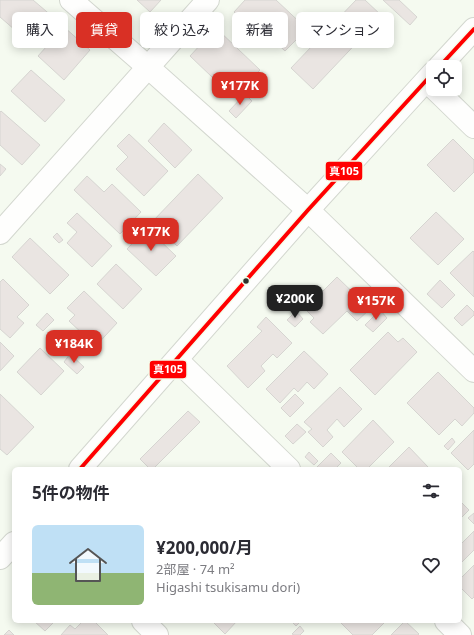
<!DOCTYPE html>
<html lang="ja">
<meta charset="utf-8">
<style>
body{margin:0;font-family:"Noto Sans","Noto Sans JP",sans-serif;background:#f2f2f3;color:#2b2b33;height:100vh;display:flex;flex-direction:column;font-size:15px;white-space:nowrap}
*{box-sizing:border-box;margin:0}
p{font-size:13px;color:#7c7c81}
.icon{flex:none;width:22px;height:22px;fill:none;stroke:currentColor;stroke-width:2;stroke-linecap:round;stroke-linejoin:round}
.map{position:relative;flex:1;overflow:hidden}
.panel{position:absolute;left:12px;top:467px;width:450px;height:156px;display:flex;flex-direction:column;background:#fff;border-radius:6px;box-shadow:0 2px 10px #0003}
.panel>*{flex:none}
.hud{position:absolute;left:12px;top:12px;width:450px;height:36px;display:flex;gap:8px}
.tools{position:absolute;left:426px;top:60px;display:grid;gap:8px}
.tools a{display:grid;place-items:center;width:36px;height:36px;border-radius:6px;background:#fff;box-shadow:0 2px 10px #0003;font-size:20px}
.price{position:absolute;translate:-50% -34px;padding:0 9px;border-radius:8px;background:#d93025;color:#fff;font-size:13px;line-height:26px;filter:drop-shadow(0 1px 2px #0008)}
.price::after{content:'';position:absolute;left:50%;top:24px;width:12px;height:9px;margin-left:-6px;background:inherit;clip-path:polygon(0 0,100% 0,50% 100%)}
.price.selected{background:#222;color:#fff}
ul{padding:0;list-style:none}
li{display:flex;align-items:center;gap:12px;height:100px;padding:0 20px}
li+li{border-top:1px solid #e1e1e2}
li span{display:grid;place-items:center;flex:none;width:112px;height:80px;border-radius:6px;color:#555}
li>.icon{margin-inline-start:auto}
span .icon{width:48px;height:48px;fill:#fffc;stroke-width:1}
li b{font-size:17px}
h2{display:flex;justify-content:space-between;align-items:center;height:48px;padding:0 20px;font-size:17px}
.tag{padding:0 14px;border-radius:6px;background:#fff;box-shadow:0 2px 10px #0003;font-size:14px;line-height:36px}
.tag.selected{background:#d93025;color:#fff}
.map>svg:first-child{display:block}
</style>
<div class="map">
<svg width="474" height="635" viewBox="0 0 474 635">
<rect width="100%" height="100%" fill="#f5faf0"/>
<g fill="#eae5e2" stroke="#d6d5d1">
<polygon points="0,0 33,0 53,17 30,43 0,17"/>
<polygon points="137,0 161,0 150,12"/>
<polygon points="245,0 276,0 307,29 285,51 255,23 251,27 234,12"/>
<polygon points="356,0 365,0 382,16 313,89 291,68"/>
<polygon points="383,0 399,0 417,17 410,25"/>
<polygon points="64,27 90,50 64,80 38,56"/>
<polygon points="216,28 260,70 234,98 190,56"/>
<polygon points="31,70 65,100 45,122 11,91"/>
<polygon points="245,94 252,101 236,118 229,111"/>
<polygon points="1,111 40,145 22,165 0,145 0,112"/>
<polygon points="164,123 192,150 175,168 148,141"/>
<polygon points="129,134 168,171 144,196 116,169 128,157 117,146"/>
<polygon points="453,139 474,160 474,172 454,192 427,165"/>
<polygon points="0,164 6,169 0,176"/>
<polygon points="198,174 223,198 177,246 152,222"/>
<polygon points="87,176 104,192 112,184 141,212 120,234 74,190"/>
<polygon points="436,212 464,239 438,265 410,238"/>
<polygon points="77,213 112,246 92,267 67,243 77,232 67,223"/>
<polygon points="147,228 176,256 156,276 127,249"/>
<polygon points="57,233 63,240 59,243 53,237"/>
<polygon points="30,238 69,275 50,294 12,257"/>
<polygon points="473,251 474,252 474,297 450,273"/>
<polygon points="116,264 142,289 123,309 97,284"/>
<polygon points="337,277 370,309 357,321 347,311 323,334 310,322 314,318 305,309"/>
<polygon points="3,279 29,305 17,317 24,323 10,338 0,329 0,282"/>
<polygon points="440,280 455,295 442,308 427,294"/>
<polygon points="84,291 117,323 93,349 81,338 84,335 69,321 75,315 67,308"/>
<polygon points="467,305 474,312 474,315 462,326 454,318"/>
<polygon points="380,310 387,318 373,332 365,325"/>
<polygon points="296,311 303,319 295,327 287,320"/>
<polygon points="47,313 54,320 43,331 36,325"/>
<polygon points="266,317 292,343 277,358 273,354 261,366 265,371 248,388 227,366 262,331 257,327"/>
<polygon points="388,332 398,342 403,338 417,352 375,395 350,370"/>
<polygon points="0,342 14,356 0,371"/>
<polygon points="40,348 64,371 41,395 17,372"/>
<polygon points="304,351 328,374 314,389 307,382 298,392 294,388 280,403 266,389"/>
<polygon points="70,354 84,367 77,374 64,362"/>
<polygon points="438,372 474,408 474,413 462,426 455,419 439,435 407,403"/>
<polygon points="340,387 362,409 344,427 337,419 327,430 333,437 323,447 308,432 312,429 304,422"/>
<polygon points="0,394 34,427 7,455 0,449"/>
<polygon points="295,394 304,403 290,417 281,408"/>
<polygon points="188,411 200,422 153,469 150,469 140,459"/>
<polygon points="373,420 394,442 367,469 359,469 342,452"/>
<polygon points="297,424 306,432 293,444 285,436"/>
<polygon points="474,430 474,464 468,470 451,453"/>
<polygon points="452,438 455,442 448,450 444,446"/>
<polygon points="409,447 428,467 426,469 387,469"/>
<polygon points="309,452 318,461 314,465 305,457"/>
<polygon points="331,453 341,463 335,469 319,469 317,467"/>
<polygon points="460,501 469,510 460,519"/>
<polygon points="474,513 474,524 468,518"/>
<polygon points="474,531 474,550 460,564 460,545"/>
<polygon points="474,565 474,597 472,599 460,587 460,579"/>
<polygon points="34,621 55,621 45,631"/>
<polygon points="83,621 94,621 108,635 61,635 70,625 75,629"/>
<polygon points="212,621 237,621 225,634"/>
<polygon points="291,621 301,621 296,626"/>
<polygon points="339,621 386,621 372,635 353,635"/>
<polygon points="405,621 419,634 418,635 391,635"/>
<polygon points="300,626 304,631 300,635 294,635 292,634"/>
<polygon points="9,630 14,635 4,635"/>
</g>
<g fill="none" stroke-linecap="round" stroke-linejoin="round">
<g stroke="#d3d7cf" stroke-width="24">
<g id="minor">
<polyline points="71,0 149,68 308,210 474,371"/>
<polyline points="435,89 474,127"/>
<polyline points="0,233 208,0"/>
<polyline points="177,360 289,469"/>
<polyline points="143,621 157,635"/>
<polyline points="446,621 460,635"/>
</g>
</g>
<g stroke="#d3d7cf" stroke-width="24">
<g id="tertiary">
<polyline points="439,67 474,29"/>
<polyline points="80,469 308,210 433,73"/>
<polyline points="0,558 14,543"/>
</g>
</g>
<use href="#minor" stroke="#fefefd" stroke-width="22"/>
<use href="#tertiary" stroke="#fefefd" stroke-width="22"/>
<g stroke="#f4feec" stroke-width="7">
<g id="bus-1">
<polyline points="439,67 474,29"/>
<polyline points="80,469 308,210 433,73"/>
</g>
</g>
<use href="#bus-1" stroke="#f00" stroke-width="4"/>
</g>
<circle fill="#2e312b" stroke="#f4feec" stroke-width="1.5" cx="246" cy="281" r="3.5"/>
<g stroke="#f4feec" stroke-width="1.5">
<rect x="325" y="161" width="38" height="20" rx="4" fill="#f00"/>
<rect x="149" y="360" width="38" height="19" rx="4" fill="#f00"/>
</g>
<g font-size="11" text-anchor="middle" font-weight="bold" fill="#fff">
<text x="344" y="175">真105</text>
<text x="168" y="373">真105</text>
</g>
</svg>
<div class="tools">
<a><svg class="icon" aria-label="locate" viewBox="0 0 24 24"><circle cx="12" cy="12" r="6"/><path d="M12 2v4M12 18v4M2 12h4M18 12h4"/></svg></a>
</div>
<b class="price" style="left:240px;top:106px">¥177K</b>
<b class="price" style="left:151px;top:252px">¥177K</b>
<b class="price selected" style="left:295px;top:319px">¥200K</b>
<b class="price" style="left:376px;top:321px">¥157K</b>
<b class="price" style="left:74px;top:364px">¥184K</b>
<div class="hud">
<a class="tag">購入</a>
<a class="tag selected">賃貸</a>
<a class="tag">絞り込み</a>
<a class="tag">新着</a>
<a class="tag">マンション</a>
</div>
<section class="panel">
<h2>5件の物件<svg class="icon" aria-label="filters" viewBox="0 0 24 24"><path d="M4 7h16M4 17h16"/><circle cx="9" cy="7" r="2"/><circle cx="15" cy="17" r="2"/></svg></h2>
<ul>
<li><span style="background:linear-gradient(#bfe0f5 60%,#8fb573 0)"><svg class="icon" aria-label="home" viewBox="0 0 24 24"><path d="M3 11l9-7 9 7M6 9v11h12V9"/></svg></span><div><b>¥200,000/月</b><p>2部屋 · 74 m²</p><p>Higashi tsukisamu dori)</p></div><svg class="icon" aria-label="heart" viewBox="0 0 24 24"><path d="M12 20l-8-8c-3-5 5-10 8-4 3-6 11-1 8 4z"/></svg></li>
</ul>
</section>
</div>
